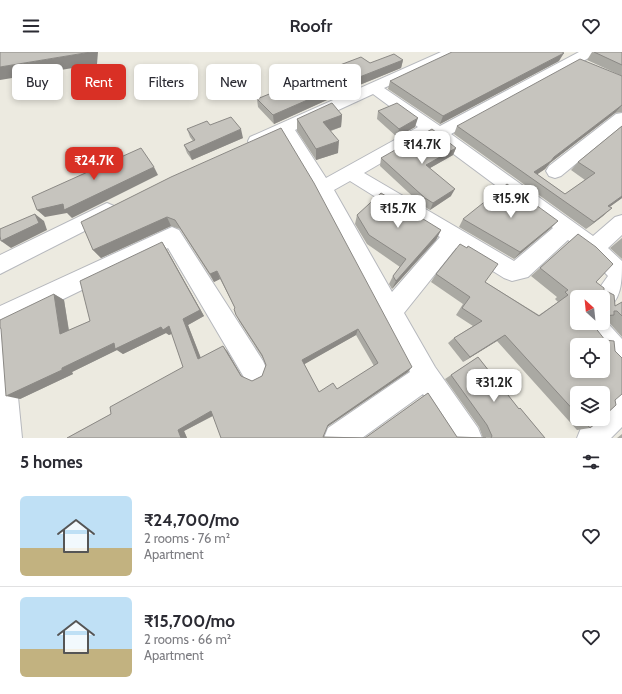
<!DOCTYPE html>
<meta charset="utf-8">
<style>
body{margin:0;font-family:Cabin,sans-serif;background:#f7f7f7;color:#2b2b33;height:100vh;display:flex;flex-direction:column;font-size:15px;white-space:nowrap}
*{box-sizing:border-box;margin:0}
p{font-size:13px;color:#7c7c81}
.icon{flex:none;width:22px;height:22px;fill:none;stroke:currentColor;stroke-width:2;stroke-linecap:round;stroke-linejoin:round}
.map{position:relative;height:386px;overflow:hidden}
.panel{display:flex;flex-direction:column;background:#fff;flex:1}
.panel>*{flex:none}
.guide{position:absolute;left:12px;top:12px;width:400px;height:36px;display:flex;gap:8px}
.needle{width:26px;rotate:333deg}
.fabs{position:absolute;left:570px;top:238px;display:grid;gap:8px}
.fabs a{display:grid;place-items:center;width:40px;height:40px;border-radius:6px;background:#fff;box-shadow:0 2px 6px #0003;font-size:20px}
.price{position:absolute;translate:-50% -34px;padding:0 9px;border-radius:8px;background:#fff;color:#222;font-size:13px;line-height:26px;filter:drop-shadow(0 1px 2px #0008)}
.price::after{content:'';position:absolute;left:50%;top:24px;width:12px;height:9px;margin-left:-6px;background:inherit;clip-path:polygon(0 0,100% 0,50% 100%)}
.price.on{background:#d93025;color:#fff}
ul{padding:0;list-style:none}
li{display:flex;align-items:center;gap:12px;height:100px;padding:0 20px}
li+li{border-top:1px solid #e1e1e2}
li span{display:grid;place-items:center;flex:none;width:112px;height:80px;border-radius:6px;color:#555}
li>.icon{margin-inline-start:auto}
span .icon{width:48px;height:48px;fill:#fffc;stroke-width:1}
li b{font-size:17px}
h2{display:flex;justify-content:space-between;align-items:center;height:48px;padding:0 20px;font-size:17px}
.tag{padding:0 14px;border-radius:6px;background:#fff;box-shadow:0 2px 6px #0003;font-size:14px;line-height:36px}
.tag.on{background:#d93025;color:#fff}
header{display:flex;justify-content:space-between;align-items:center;height:52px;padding:0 20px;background:#fff;font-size:18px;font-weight:600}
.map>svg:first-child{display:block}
</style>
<header><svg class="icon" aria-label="menu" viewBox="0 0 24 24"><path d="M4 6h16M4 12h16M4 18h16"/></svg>Roofr<svg class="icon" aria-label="heart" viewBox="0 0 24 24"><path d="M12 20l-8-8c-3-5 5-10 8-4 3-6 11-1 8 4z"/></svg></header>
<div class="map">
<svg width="622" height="386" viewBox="0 0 622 386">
<rect width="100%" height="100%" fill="#eceae0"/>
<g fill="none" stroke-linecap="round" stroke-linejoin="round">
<g stroke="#b6b8bd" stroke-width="2">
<g id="street">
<path d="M441,0H459L457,3L384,36L440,74L579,0H596L594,3L451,82L593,184L615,165L622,163V183L608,196L622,209C622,230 622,250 603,259V245H593L608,224L587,202L568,188L528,225L512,229L504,226L456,196L404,261L435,315L478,376L482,386H451L423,342L362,386H324L328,376L410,320L315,139L282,84L262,93L256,95L250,93L248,89L250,85ZM373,42L418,75L326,126L295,78ZM429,83L432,86L553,176L514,209L364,121ZM350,129L440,185L392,240L334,138Z"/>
<polygon points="622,61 622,74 561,124 555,126 549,124 546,119 549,114 616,62"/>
<polygon points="107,151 114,154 117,159 114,164 0,222 0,203"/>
<polygon points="172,175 179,178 263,309 267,318 263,327 254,331 245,327 168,196 8,274 12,283 22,386 0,386 0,254"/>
<polygon points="603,266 622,287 622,318 613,314 603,303 603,293 594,293 583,279 580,271 603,271"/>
<polygon points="622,341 622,375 611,386 577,386 581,376 590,367 603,367 603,354 612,345"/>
</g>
</g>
<use href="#street" fill="#fff" fill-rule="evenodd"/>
</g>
<g fill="#aaa9a3" fill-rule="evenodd">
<polygon points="592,0 622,0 622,24 587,8"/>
<polygon points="403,8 401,16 357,34 339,20 340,13 370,11"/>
<polygon points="559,9 440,72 388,37 390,29"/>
<polygon points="622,24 622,60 615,61 550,111 545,117 537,122 565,142 585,128 571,118 578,110 622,74 622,146 609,155 603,164 586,177 454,82 457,74"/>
<polygon points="328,39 327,48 274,72 258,55 257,47"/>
<polygon points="378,59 415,75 397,85 377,67"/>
<polygon points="342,63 341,75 331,79 338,101 316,108 297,79 297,67"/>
<polygon points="210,73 243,86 192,108 187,101 184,93 193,89 190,85 187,77"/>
<path d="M281,76L408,320L327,375L323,385L365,386L428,341L457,385L483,386L479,375L445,327L478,305L519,357L520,356L545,386H221L213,364L184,379L187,386H67L111,362L183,315L172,282L169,283L166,281L123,302L117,298L72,320L73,322L20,347L54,242L64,248L69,278L90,269L162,190L167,198L204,264L188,273L201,306L227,299L242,325L252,329L262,324L266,313L264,308L239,269L234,257L235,256L220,227L214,230L180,177L171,174L101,206L93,198ZM356,283L374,314L337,337L319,340L304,312Z"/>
<polygon points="456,96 453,103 430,116 451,144 430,158 422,153 380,114 381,106"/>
<polygon points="357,163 441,178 436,188 392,237 389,232 393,224 400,215 367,192 355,172"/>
<polygon points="463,167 551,176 514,207 459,175"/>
<polygon points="578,182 596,230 615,254 622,250 622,285 606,267 603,269 603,245 577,245 577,367 601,367 590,376 577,378 497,289 463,310 448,291 454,286 473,274 456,263 463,252 431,230 436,222 485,230 539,263 558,250 555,247 557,245 531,224"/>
<polygon points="622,186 622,207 610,196"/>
<polygon points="622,382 622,386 617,386"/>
</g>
<g fill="#8b8985">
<polygon points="91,0 98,0 97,12 0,28 0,15"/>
<polygon points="564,1 559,9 440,72 443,64"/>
<polygon points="403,8 401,16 357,34 357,26"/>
<polygon points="328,39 327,48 274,72 273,63"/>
<polygon points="622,53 615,61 550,111 545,117 532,126 534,120"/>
<polygon points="342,63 341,75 323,81 323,70"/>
<polygon points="418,66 415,75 397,85 399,77"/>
<polygon points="241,77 243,86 192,108 189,100"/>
<polygon points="339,89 338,101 316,108 316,97"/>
<polygon points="456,96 453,103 423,120 426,113"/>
<polygon points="154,115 158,123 72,166 67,161 45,165 37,158"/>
<polygon points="455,137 451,144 430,158 433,151"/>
<polygon points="622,144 622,146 600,162 608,154"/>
<polygon points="612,156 603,164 586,177 594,170"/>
<polygon points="35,162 44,169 47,178 11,196 1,189"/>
<polygon points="167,165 171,174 101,206 93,198"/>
<polygon points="558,169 551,176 514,207 520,200"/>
<polygon points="441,178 436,188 392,237 396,229"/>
<polygon points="162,190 167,198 204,264 188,273 203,312 198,307 183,267"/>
<polygon points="217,219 220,227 214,230 210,222"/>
<polygon points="54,242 64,248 70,287 60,282"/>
<polygon points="169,274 175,280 169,283 166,281 123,302 117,298 72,320 73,322 20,347 6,344 62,316 114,291 161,275"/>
<polygon points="358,277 356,283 303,313 302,308"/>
<polygon points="505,283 497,289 463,310 470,305"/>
<polygon points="223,294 227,299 244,328 241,324"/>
<polygon points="412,315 408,320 327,375 328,373"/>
<polygon points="211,359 216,362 184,379 187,386 181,386 178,378"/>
</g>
<g fill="#c6c4be" stroke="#8b8985" fill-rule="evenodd">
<polygon points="0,0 91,0 0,15"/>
<polygon points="452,0 562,0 564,1 443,64 390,29"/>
<polygon points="594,0 622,0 622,13"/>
<polygon points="394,2 403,8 357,26 340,13 361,5 370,11"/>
<polygon points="580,7 622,24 622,53 554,105 551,109 534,120 565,142 595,121 578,110 622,74 622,144 608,154 612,156 594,170 457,74"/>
<polygon points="311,25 328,39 273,63 257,47"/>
<polygon points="332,51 342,63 323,70 339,89 316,97 297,67"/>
<polygon points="397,51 418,66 399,77 378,59"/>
<polygon points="231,65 241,77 189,100 184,93 195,88 187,77 207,69 210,73"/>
<path d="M281,76L314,131L412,315L328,373L323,385L365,386L428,341L457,385L486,386H221L211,359L178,378L181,386H67L111,362L110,355L183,315L169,274L163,278L161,275L115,297L114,291L62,316V318L6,344L1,277L0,275V268L54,242L60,282L90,269L80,229L162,190L200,258L183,267L198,307L223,294L241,324L252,329L262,324L266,313L262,303L236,263L234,257L235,256L217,219L210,222L175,168L167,165L93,198L81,170L171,125ZM358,277L378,311L337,337L333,331L319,340L302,308Z"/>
<polygon points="432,77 456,96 426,113 455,137 433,151 425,146 381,106"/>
<polygon points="141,96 154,115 64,158 63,152 37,158 32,145"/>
<polygon points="507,132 558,169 520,200 463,167"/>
<polygon points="381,141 441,178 396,229 393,224 406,207 369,183 357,163"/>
<polygon points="35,162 39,171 1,189 0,184 0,177"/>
<path d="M578,182L596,195L613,212L596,230L604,236V239L608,240L614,243L615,254L622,250V264L617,259H614V263L603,264V245H577V271H593L594,274L605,288L614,289L615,299L622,306V342L615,348L616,353L603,365V341H577V362L505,283L470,305L454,286L482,269L462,256L470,245L436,222L460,192L467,196L468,194L498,212L485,230L539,264L568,243L565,240L568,238L540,216ZM577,293H603V319H577Z"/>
<polygon points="478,305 519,357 520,356 545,386 491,386 492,384 487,373 451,323"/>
<polygon points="582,367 601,367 590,376"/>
</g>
</svg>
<div class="fabs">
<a><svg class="needle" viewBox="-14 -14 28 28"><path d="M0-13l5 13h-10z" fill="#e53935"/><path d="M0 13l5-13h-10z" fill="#7c7c81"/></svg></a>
<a><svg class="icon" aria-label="locate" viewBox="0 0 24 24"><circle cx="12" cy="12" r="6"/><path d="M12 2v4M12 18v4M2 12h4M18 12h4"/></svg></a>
<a><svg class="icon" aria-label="layers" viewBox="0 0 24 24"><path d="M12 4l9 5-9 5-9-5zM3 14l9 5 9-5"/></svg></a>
</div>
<b class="price" style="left:422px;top:113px">₹14.7K</b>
<b class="price on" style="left:94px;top:129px">₹24.7K</b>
<b class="price" style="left:511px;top:167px">₹15.9K</b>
<b class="price" style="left:398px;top:177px">₹15.7K</b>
<b class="price" style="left:494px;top:351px">₹31.2K</b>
<div class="guide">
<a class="tag">Buy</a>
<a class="tag on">Rent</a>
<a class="tag">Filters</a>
<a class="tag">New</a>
<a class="tag">Apartment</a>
</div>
</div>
<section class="panel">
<h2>5 homes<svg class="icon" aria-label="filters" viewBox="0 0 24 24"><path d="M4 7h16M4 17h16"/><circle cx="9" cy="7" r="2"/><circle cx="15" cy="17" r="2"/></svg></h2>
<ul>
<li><span style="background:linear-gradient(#bfe0f5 65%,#c2b280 0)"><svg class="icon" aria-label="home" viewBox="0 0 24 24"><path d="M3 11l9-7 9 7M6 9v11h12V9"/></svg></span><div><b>₹24,700/mo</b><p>2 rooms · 76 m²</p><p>Apartment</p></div><svg class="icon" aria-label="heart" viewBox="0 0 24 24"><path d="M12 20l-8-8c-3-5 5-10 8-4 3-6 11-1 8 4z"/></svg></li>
<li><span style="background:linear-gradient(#bfe0f5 65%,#c2b280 0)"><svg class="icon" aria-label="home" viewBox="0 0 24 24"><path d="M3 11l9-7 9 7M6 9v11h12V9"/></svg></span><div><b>₹15,700/mo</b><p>2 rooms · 66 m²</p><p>Apartment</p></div><svg class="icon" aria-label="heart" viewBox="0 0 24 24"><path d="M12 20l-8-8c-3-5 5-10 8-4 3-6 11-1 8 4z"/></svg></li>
</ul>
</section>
